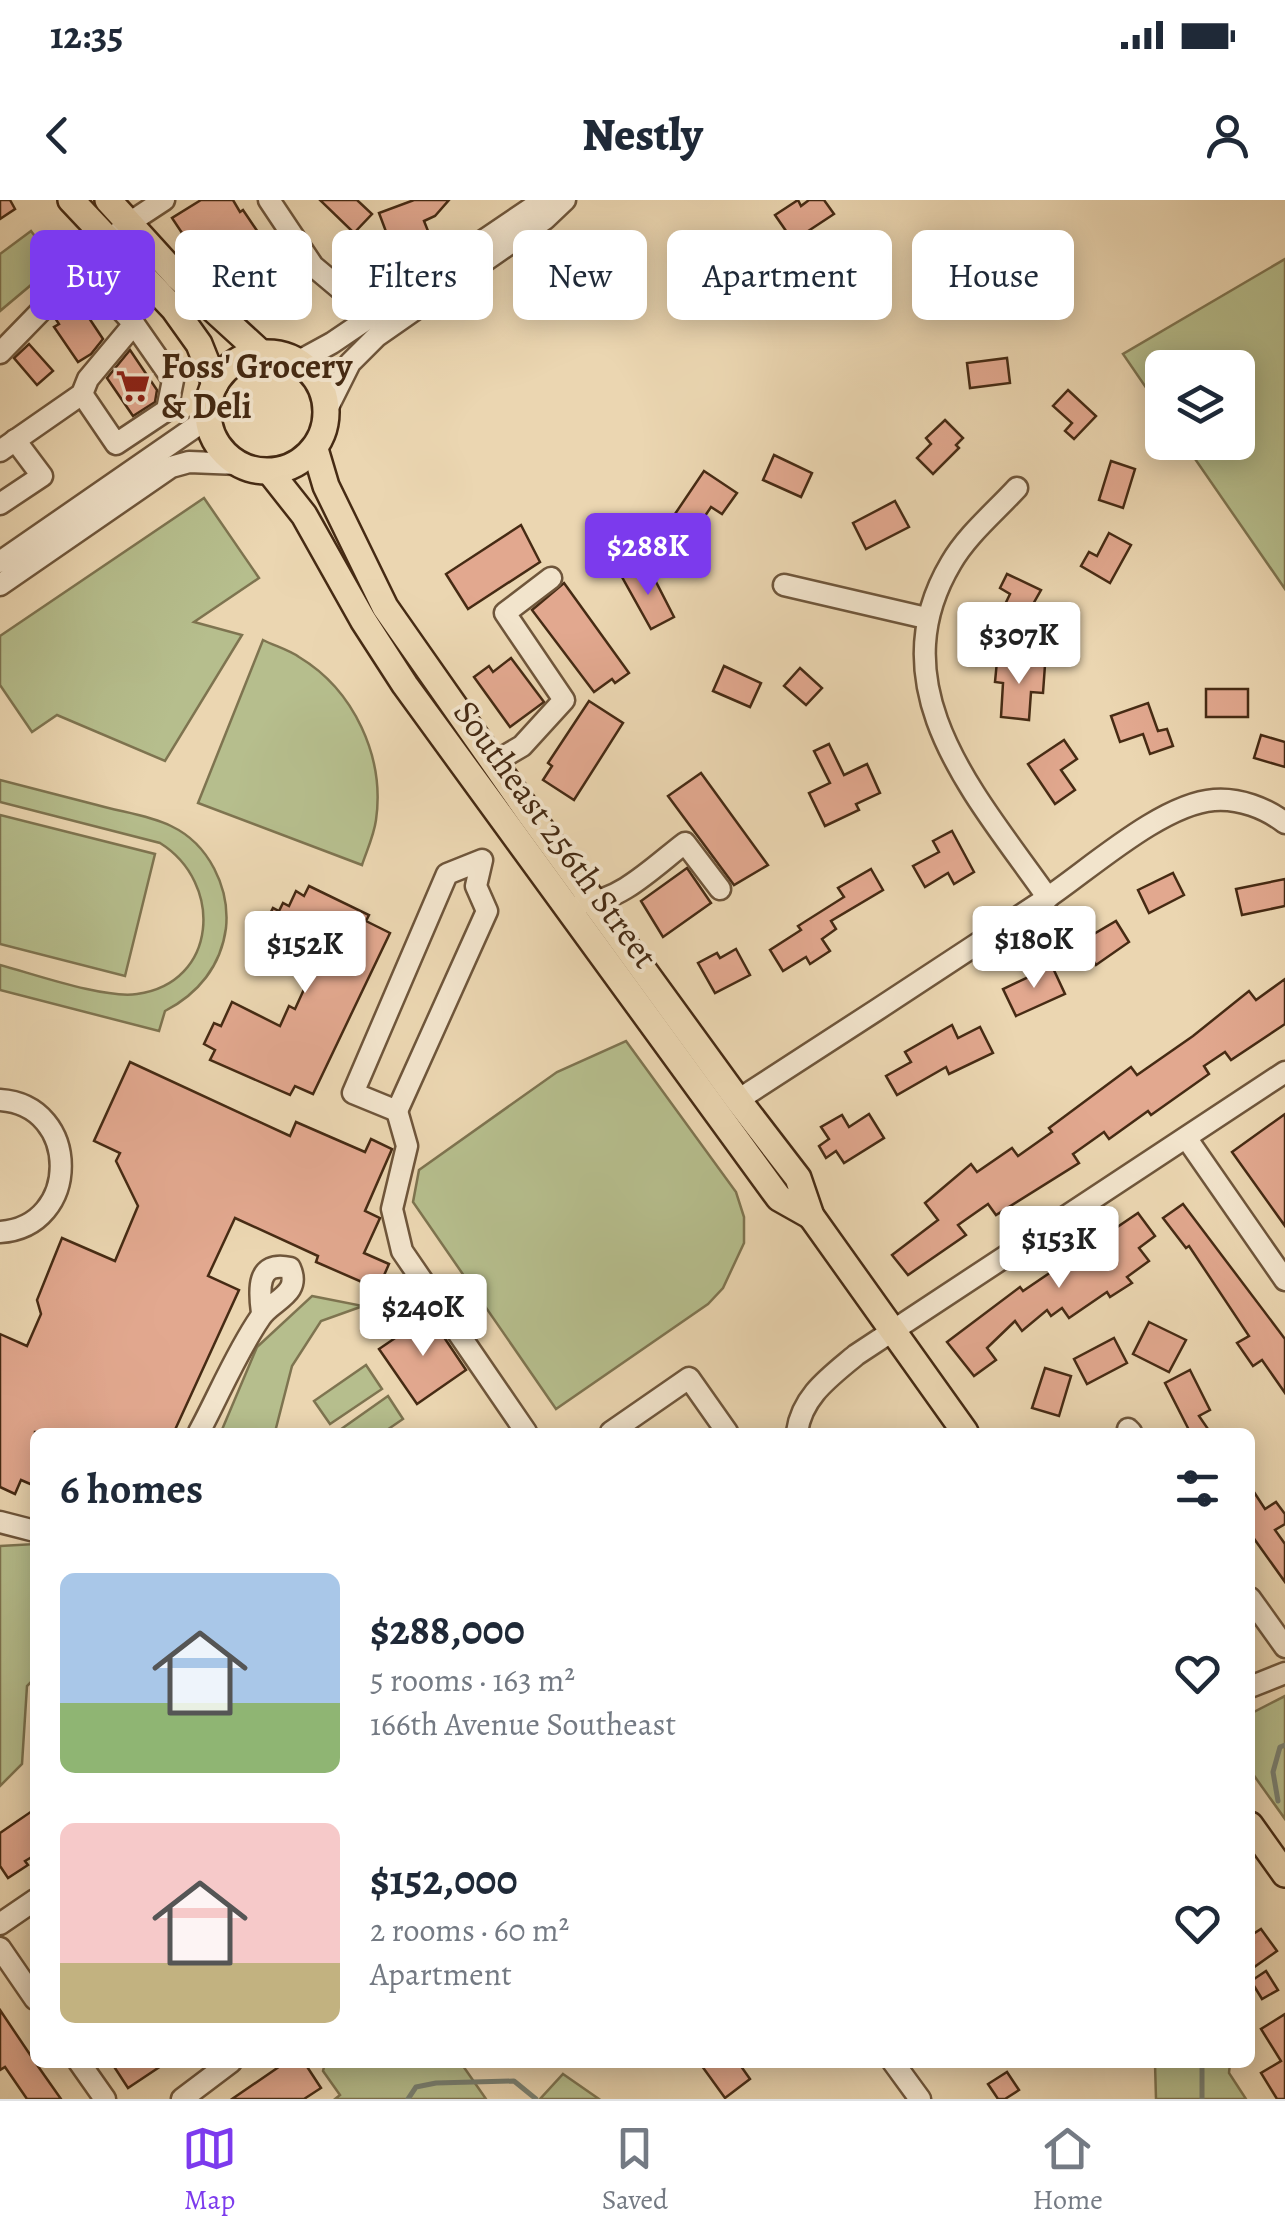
<!DOCTYPE html>
<meta charset="utf-8">
<style>
body{margin:0;font-family:Alegreya,serif;background:#f2f2f3;color:#1f2937;height:100vh;display:flex;flex-direction:column;font-size:38px;white-space:nowrap}
*{box-sizing:border-box;margin:0}
p{font-size:32px;color:#747a83}
.icon{flex:none;width:55px;height:55px;fill:none;stroke:currentColor;stroke-width:2;stroke-linecap:round;stroke-linejoin:round}
.map{position:relative;flex:1;overflow:hidden}
.details{position:absolute;left:30px;top:1228px;width:1225px;height:640px;display:flex;flex-direction:column;background:#fff;border-radius:15px;box-shadow:0 5px 25px #0003}
.details>*{flex:none}
.guide{position:absolute;left:30px;top:30px;width:1225px;height:90px;display:flex;gap:20px}
.buttons{position:absolute;left:1145px;top:150px;display:grid;gap:20px}
.buttons a{display:grid;place-items:center;width:110px;height:110px;border-radius:15px;background:#fff;box-shadow:0 5px 25px #0003;font-size:50px}
.price{position:absolute;translate:-50% -85px;padding:0 22px;border-radius:10px;background:#fff;color:#222;font-size:32px;line-height:65px;filter:drop-shadow(0 2px 5px #0008)}
.price::after{content:'';position:absolute;left:50%;top:60px;width:30px;height:22px;margin-left:-15px;background:inherit;clip-path:polygon(0 0,100% 0,50% 100%)}
.price.active{background:#7c3aed;color:#fff}
ul{padding:0;list-style:none}
li{display:flex;align-items:center;gap:30px;height:250px;padding:0 30px}
li span{display:grid;place-items:center;flex:none;width:280px;height:200px;border-radius:15px;color:#555}
li>.icon{margin-inline-start:auto}
span .icon{width:120px;height:120px;fill:#fffc;stroke-width:1}
li b{font-size:42px}
h2{display:flex;justify-content:space-between;align-items:center;height:120px;padding:0 30px;font-size:42px}
.tag{padding:0 35px;border-radius:15px;background:#fff;box-shadow:0 5px 25px #0003;font-size:35px;line-height:90px}
.tag.active{background:#7c3aed;color:#fff}
.status{display:flex;justify-content:space-between;align-items:center;height:70px;padding:0 50px;background:#fff;direction:ltr}
.status svg{height:28px;fill:currentColor}
header{display:flex;justify-content:space-between;align-items:center;height:130px;padding:0 30px;background:#fff;font-size:45px;font-weight:800}
.tab-bar{display:flex;justify-content:space-around;align-items:center;height:140px;border-top:2px solid #e0e1e3;background:#fff;font-size:28px;color:#747a83}
.tab-bar a{display:grid;justify-items:center;gap:5px}
.tab-bar .active{color:#7c3aed}
.map>svg:first-child{display:block}
</style>
<div class="status"><b>12:35</b><svg viewBox="0 0 49 12"><path d="M0 12V9h3v3zM5 12V6h3v6zM10 12V3h3v9zM15 12V0h3v12zM26 1h20v11H26zM47 4h2v5h-2z"/></svg></div>
<header><svg class="icon" aria-label="back" viewBox="0 0 24 24"><path d="M15 5l-7 7 7 7"/></svg>Nestly<svg class="icon" aria-label="person" viewBox="0 0 24 24"><circle cx="12" cy="8" r="4"/><path d="M4 21q1-7 8-7t8 7"/></svg></header>
<div class="map">
<svg width="1285" height="1899" viewBox="0 0 1285 1899">
<rect width="100%" height="100%" fill="#ebd6b1"/>
<filter id="stains"><feTurbulence type="fractalNoise" baseFrequency=".002" numOctaves="4"/><feColorMatrix values="0 0 0 0 .2 0 0 0 0 .09 0 0 0 0 .02 0 0 0 .5 -.17"/></filter>
<radialGradient id="worn" r=".72"><stop offset=".6" stop-color="#630" stop-opacity="0"/><stop offset="1" stop-color="#630" stop-opacity=".3"/></radialGradient>
<g fill="#b6be8d" stroke="#7e7450" stroke-width="2.5">
<polygon points="31,31 56,64 0,111 0,54"/>
<polygon points="1285,59 1285,389 1184,243 1238,242 1238,168 1162,168 1162,211 1123,154"/>
<polygon points="204,298 259,378 194,422 242,435 165,561 57,515 32,532 0,485 0,436"/>
<path d="M263,440C275,446 289,450 299,457C354,490 385,557 376,620C374,635 367,650 362,665L198,603Z"/>
<path d="M0,580C32,588 65,597 97,605C121,612 149,615 171,626C209,644 230,688 226,728C221,766 198,794 165,811L159,831L0,790V765C34,774 104,799 137,794C218,783 224,683 160,643L0,602Z"/>
<polygon points="0,615 155,654 125,776 0,744"/>
<polygon points="626,841 736,992 744,1017 744,1043 723,1088 708,1104 556,1209 413,1002 419,970 557,872"/>
<polygon points="312,1096 363,1106 321,1121 292,1166 275,1232 221,1232 257,1147"/>
<polygon points="366,1165 382,1189 330,1224 314,1201"/>
<polygon points="388,1196 403,1219 384,1232 337,1232"/>
<polygon points="35,1344 35,1478 27,1486 22,1564 0,1586 0,1346"/>
<polygon points="1285,1496 1285,1619 1250,1570 1250,1514"/>
<polygon points="325,1863 461,1863 486,1899 335,1899 340,1895 323,1871"/>
<polygon points="1155,1863 1230,1863 1229,1873 1246,1899 1156,1899"/>
<polygon points="563,1874 599,1899 540,1899"/>
</g>
<g fill="none" stroke-linecap="round" stroke-linejoin="round">
<g stroke="#788073" stroke-width="5">
<polyline points="1278,1601 1273,1572 1280,1547 1285,1545"/>
<polyline points="408,1899 416,1887 436,1883 514,1881 536,1899"/>
<polyline points="1202,1899 1202,1862"/>
</g>
</g>
<g fill="#e2a88f" stroke="#462b14" stroke-width="2.5">
<polygon points="0,0 10,0 15,9 0,19"/>
<polygon points="201,0 233,0 240,12 243,10 287,75 282,78 296,100 273,115 259,93 245,102 242,98 239,100 200,35 188,42 172,18"/>
<polygon points="320,0 357,0 372,14 354,33"/>
<polygon points="414,0 449,0 435,16 424,21 428,31 391,45 379,13"/>
<polygon points="798,0 801,6 809,0 824,0 834,14 793,41 775,15"/>
<polygon points="71,107 75,114 83,109 103,139 91,154 78,162 54,127 59,124 55,118"/>
<polygon points="29,144 53,171 37,185 14,158"/>
<polygon points="130,150 157,190 155,202 133,216 107,178"/>
<polygon points="1007,158 1010,183 970,188 967,163"/>
<polygon points="1068,190 1096,216 1074,239 1065,231 1072,223 1053,206"/>
<polygon points="945,220 963,238 956,245 959,248 933,274 917,258 931,244 926,238"/>
<polygon points="774,255 812,273 801,297 763,280"/>
<polygon points="1111,261 1135,269 1123,308 1099,300"/>
<polygon points="704,271 737,293 722,314 711,307 697,328 675,314"/>
<polygon points="895,301 909,327 866,349 853,323"/>
<polygon points="521,325 540,362 468,409 446,374"/>
<polygon points="1109,333 1131,345 1110,383 1081,366 1089,352 1097,356"/>
<polygon points="641,367 649,383 655,380 674,417 651,429 622,377"/>
<polygon points="1007,374 1041,390 1020,427 999,417 1010,394 1000,388"/>
<polygon points="564,383 629,473 615,483 612,479 594,492 532,410"/>
<polygon points="511,458 544,502 510,527 474,477 489,466 493,472"/>
<polygon points="997,461 1045,465 1043,493 1031,492 1029,520 1001,517 1003,483 995,482"/>
<polygon points="724,466 761,483 750,507 713,491"/>
<polygon points="800,468 822,488 806,505 784,486"/>
<rect x="1206" y="489" width="42" height="28"/>
<polygon points="589,501 623,523 574,600 543,580 552,566 548,563"/>
<polygon points="1148,503 1158,531 1167,529 1173,546 1150,554 1143,534 1120,542 1111,516"/>
<polygon points="1261,535 1285,542 1285,567 1254,558"/>
<polygon points="1064,540 1077,559 1061,570 1075,590 1055,604 1028,564"/>
<polygon points="829,544 844,575 867,564 880,593 856,604 859,610 825,626 809,593 830,583 814,551"/>
<polygon points="701,573 768,665 734,685 668,596"/>
<polygon points="952,631 974,672 954,684 948,673 925,687 913,666 939,652 933,641"/>
<polygon points="687,668 711,703 663,737 641,701"/>
<polygon points="871,669 883,690 831,721 836,729 822,739 830,751 810,764 806,757 783,771 770,750 801,730 798,726 844,697 838,688"/>
<polygon points="1173,673 1184,695 1149,713 1138,690"/>
<polygon points="1285,679 1285,706 1242,715 1236,689"/>
<polygon points="309,686 369,715 366,721 390,733 313,894 295,886 290,895 210,860 215,850 204,844 214,823 221,826 232,802 280,826 289,806 295,809 311,774 304,771 313,752 263,728 273,708 279,711 283,703 289,706 296,691 304,696"/>
<polygon points="1116,721 1129,742 1096,765 1082,741"/>
<polygon points="736,749 750,775 715,793 698,763 717,753 720,758"/>
<polygon points="1052,766 1065,794 1016,816 1003,789"/>
<polygon points="1285,779 1285,824 1231,860 1225,852 1204,866 1209,874 1151,915 1148,911 1109,939 1104,932 1073,954 1079,963 996,1015 988,1004 958,1025 966,1035 908,1075 892,1055 938,1020 925,1003 971,964 977,972 1012,948 1018,956 1052,932 1049,928 1131,867 1137,875 1193,836 1249,791 1256,800"/>
<polygon points="952,825 958,838 980,827 993,853 949,874 946,867 897,895 886,876 911,862 905,852"/>
<polygon points="130,862 290,936 296,922 365,952 371,939 392,949 365,1011 380,1018 364,1053 389,1064 378,1089 316,1062 318,1056 235,1018 208,1076 239,1090 174,1232 35,1232 35,1286 21,1280 15,1294 0,1287 0,1134 27,1146 41,1114 37,1100 62,1038 115,1061 138,1006 116,961 120,953 94,941"/>
<polygon points="869,914 884,938 844,963 836,951 826,958 819,946 829,939 821,927 842,915 849,927"/>
<polygon points="1285,914 1285,1026 1232,952"/>
<polygon points="1183,1004 1285,1139 1285,1193 1262,1160 1253,1166 1237,1143 1249,1136 1189,1046 1186,1048 1163,1018"/>
<polygon points="1138,1013 1155,1036 1139,1048 1149,1061 1127,1077 1132,1083 1110,1097 1107,1092 1069,1118 1062,1108 1051,1116 1047,1110 1022,1131 1015,1121 987,1148 996,1160 974,1176 947,1142 1020,1087 1023,1091"/>
<polygon points="429,1115 466,1170 417,1204 379,1149"/>
<polygon points="1149,1122 1186,1140 1169,1172 1133,1154"/>
<polygon points="1114,1138 1127,1163 1087,1184 1074,1159"/>
<polygon points="1045,1168 1071,1176 1059,1216 1032,1208"/>
<polygon points="1190,1170 1210,1210 1199,1216 1210,1232 1190,1232 1165,1183"/>
<polygon points="1250,1286 1265,1309 1276,1302 1285,1314 1285,1324 1275,1330 1285,1344 1285,1382 1250,1333"/>
<polygon points="35,1609 35,1655 25,1661 28,1665 8,1678 0,1666 0,1633"/>
<polygon points="1261,1729 1277,1751 1250,1770 1250,1736"/>
<polygon points="1266,1771 1278,1790 1262,1799 1251,1781"/>
<polygon points="0,1810 35,1862 61,1899 27,1899 5,1867 0,1870"/>
<polygon points="1285,1814 1285,1899 1277,1899 1261,1873 1281,1861 1261,1829"/>
<polygon points="111,1862 167,1862 128,1888"/>
<polygon points="286,1862 304,1862 321,1888 304,1899 232,1899"/>
<polygon points="699,1862 738,1862 750,1879 725,1898"/>
<polygon points="1007,1872 1019,1890 1005,1899 998,1899 988,1884"/>
</g>
<g fill="none" stroke-linecap="round" stroke-linejoin="round">
<g stroke="#6f563b" stroke-width="25">
<g id="minor">
<polyline points="269,0 313,66 350,97 368,119"/>
<polyline points="0,153 110,40 129,23 164,0"/>
<polyline points="299,161 332,143 533,7 550,0"/>
<polyline points="82,194 116,244 167,210 173,180 134,124"/>
<polyline points="327,209 350,163 377,136 545,19 565,0"/>
<polyline points="0,251 82,194 88,179 134,124 83,68"/>
<path d="M1017,288C995,312 967,335 951,363C876,489 978,598 1048,698"/>
<polyline points="0,304 42,276 15,240"/>
<polyline points="0,362 208,218"/>
<polyline points="0,385 171,267 189,262 239,264"/>
<polyline points="784,385 926,418"/>
<polyline points="493,563 522,546 564,500 505,413 551,378"/>
<polygon points="482,660 476,686 487,711 397,911 353,893 447,674"/>
<path d="M583,702C618,704 658,663 685,643L720,689"/>
<path d="M0,900C81,905 81,1027 0,1032"/>
<path d="M738,900C840,834 943,767 1044,700C1089,670 1161,604 1214,600C1239,598 1266,608 1285,623"/>
<polyline points="397,911 407,946 392,1009 402,1051 526,1232"/>
<polyline points="1187,939 1285,1080"/>
<polyline points="1128,1229 1131,1232"/>
<path d="M199,1232C219,1195 236,1153 260,1118C271,1100 302,1095 290,1068C256,1060 259,1091 262,1113"/>
<polyline points="611,1232 689,1178 727,1232"/>
<path d="M797,1232C802,1196 830,1177 856,1155L1285,872"/>
<polyline points="0,1322 35,1331"/>
<polyline points="1250,1398 1285,1447"/>
<polyline points="1250,1487 1285,1473"/>
<polyline points="0,1724 35,1700"/>
<polyline points="0,1748 35,1799"/>
<polyline points="79,1862 105,1899"/>
<polyline points="893,1862 920,1899"/>
<polyline points="182,1899 231,1862"/>
</g>
</g>
<g stroke="#462b14" stroke-width="30">
<g id="major">
<polyline points="71,0 174,109 199,144 215,184"/>
<polyline points="108,0 178,77 260,152"/>
<circle cx="267" cy="212" r="59"/>
<polyline points="315,249 326,286 385,407 530,614 738,900 798,978 811,1016 965,1232"/>
<polyline points="270,272 304,315 363,420 405,485 779,998 811,1016"/>
<polyline points="1250,1625 1285,1674"/>
</g>
</g>
<use href="#minor" stroke="#f2e4cc" stroke-width="20"/>
<use href="#major" stroke="#ebd6b1" stroke-width="25"/>
</g>
<defs>
<g id="supermarket-bare" transform="scale(2.7)"><path d="M-6-5.5h2.5l.6 2H6L4.5 2H-2.5L-4.4-4H-6ZM-1.5 3.2a1.3 1.3 0 1 0 .1 0ZM3 3.2a1.3 1.3 0 1 0 .1 0Z" fill="#8f2418" stroke="#f2e4cc" stroke-width="2.5" paint-order="stroke"/></g>
</defs>
<g fill-rule="evenodd">
<use href="#supermarket-bare" x="133" y="186"/>
</g>
<g text-anchor="middle" dominant-baseline="central" stroke-width="8" stroke-linejoin="round" paint-order="stroke">
<g font-size="35" font-weight="bold" fill="#462b14" stroke="#f2e4cc" text-anchor="start">
<text x="161" y="166">Foss' Grocery<tspan x="161" dy="40">&amp; Deli</tspan></text>
</g>
<g font-size="35" fill="#462b14" stroke="#f2e4cc">
<text transform="translate(556 634) rotate(54)">Southeast 256th Street</text>
</g>
</g>
<rect width="100%" height="100%" filter="url(#stains)"/>
<rect width="100%" height="100%" fill="url(#worn)"/>
</svg>
<div class="buttons">
<a><svg class="icon" aria-label="layers" viewBox="0 0 24 24"><path d="M12 4l9 5-9 5-9-5zM3 14l9 5 9-5"/></svg></a>
</div>
<b class="price active" style="left:648px;top:398px">$288K</b>
<b class="price" style="left:1019px;top:487px">$307K</b>
<b class="price" style="left:1034px;top:791px">$180K</b>
<b class="price" style="left:305px;top:796px">$152K</b>
<b class="price" style="left:1059px;top:1091px">$153K</b>
<b class="price" style="left:423px;top:1159px">$240K</b>
<div class="guide">
<a class="tag active">Buy</a>
<a class="tag">Rent</a>
<a class="tag">Filters</a>
<a class="tag">New</a>
<a class="tag">Apartment</a>
<a class="tag">House</a>
</div>
<section class="details">
<h2>6 homes<svg class="icon" aria-label="filters" viewBox="0 0 24 24"><path d="M4 7h16M4 17h16"/><circle cx="9" cy="7" r="2"/><circle cx="15" cy="17" r="2"/></svg></h2>
<ul>
<li><span style="background:linear-gradient(#a9c7e8 65%,#8fb573 0)"><svg class="icon" aria-label="home" viewBox="0 0 24 24"><path d="M3 11l9-7 9 7M6 9v11h12V9"/></svg></span><div><b>$288,000</b><p>5 rooms · 163 m²</p><p>166th Avenue Southeast</p></div><svg class="icon" aria-label="heart" viewBox="0 0 24 24"><path d="M12 20l-8-8c-3-5 5-10 8-4 3-6 11-1 8 4z"/></svg></li>
<li><span style="background:linear-gradient(#f6c9c9 70%,#c2b280 0)"><svg class="icon" aria-label="home" viewBox="0 0 24 24"><path d="M3 11l9-7 9 7M6 9v11h12V9"/></svg></span><div><b>$152,000</b><p>2 rooms · 60 m²</p><p>Apartment</p></div><svg class="icon" aria-label="heart" viewBox="0 0 24 24"><path d="M12 20l-8-8c-3-5 5-10 8-4 3-6 11-1 8 4z"/></svg></li>
</ul>
</section>
</div>
<nav class="tab-bar">
<a class="active"><svg class="icon" aria-label="map" viewBox="0 0 24 24"><path d="M3 6l6-2 6 2 6-2v14l-6 2-6-2-6 2zM9 4v14M15 6v14"/></svg>Map</a>
<a><svg class="icon" aria-label="saved" viewBox="0 0 24 24"><path d="M7 4h10v16l-5-4-5 4z"/></svg>Saved</a>
<a><svg class="icon" aria-label="home" viewBox="0 0 24 24"><path d="M3 11l9-7 9 7M6 9v11h12V9"/></svg>Home</a>
</nav>
